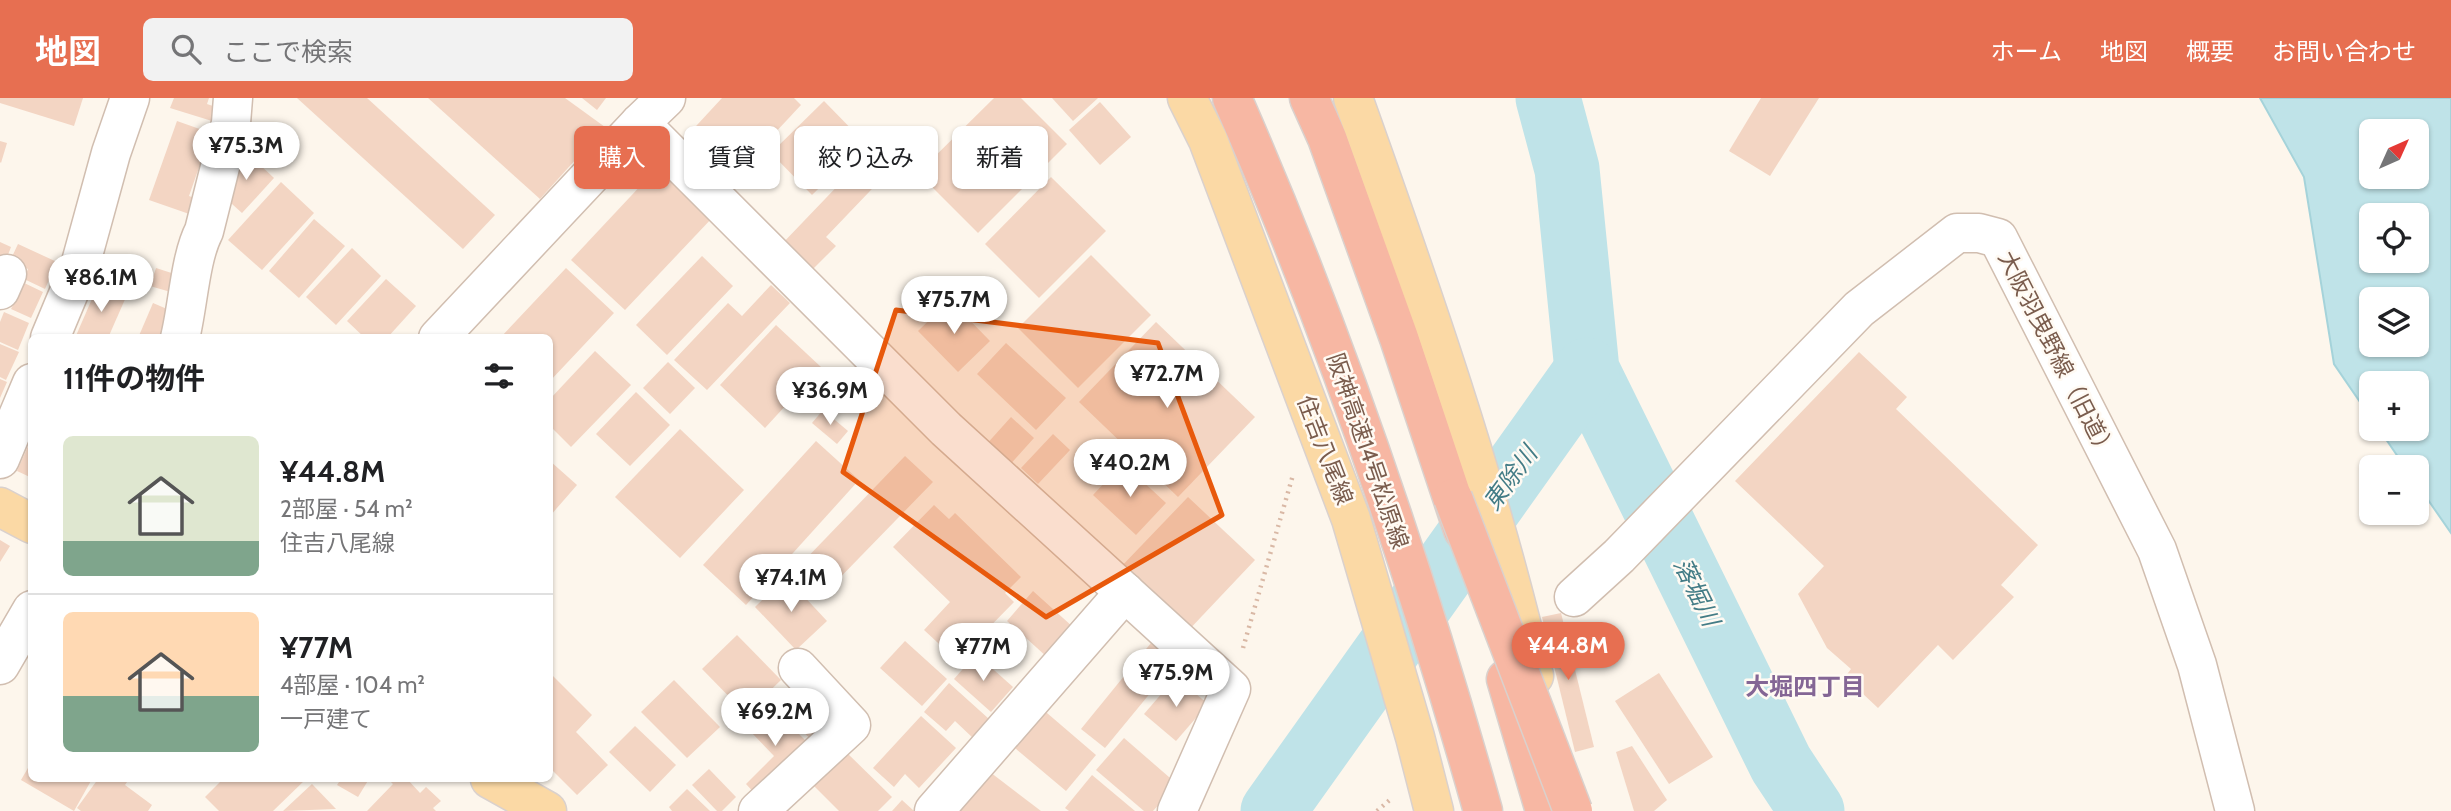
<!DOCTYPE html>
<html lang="ja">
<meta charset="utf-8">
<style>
body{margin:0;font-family:Cabin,"Noto Sans JP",sans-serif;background:#f2f2f2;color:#202124;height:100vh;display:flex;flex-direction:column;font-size:26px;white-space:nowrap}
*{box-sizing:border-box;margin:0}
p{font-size:23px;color:#757577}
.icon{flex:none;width:38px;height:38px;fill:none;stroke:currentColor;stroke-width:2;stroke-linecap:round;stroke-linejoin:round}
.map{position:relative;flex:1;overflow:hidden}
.side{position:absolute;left:28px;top:236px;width:525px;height:448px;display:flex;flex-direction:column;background:#fff;border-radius:10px;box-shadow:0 2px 5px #0004}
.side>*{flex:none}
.guide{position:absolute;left:574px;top:28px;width:665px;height:63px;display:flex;gap:14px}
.needle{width:46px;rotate:45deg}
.fabs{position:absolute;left:2359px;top:21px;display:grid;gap:14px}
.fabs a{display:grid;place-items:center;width:70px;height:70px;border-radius:10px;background:#fff;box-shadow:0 2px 5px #0004;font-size:35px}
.price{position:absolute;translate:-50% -60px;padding:0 16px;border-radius:24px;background:#fff;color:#222;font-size:23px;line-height:46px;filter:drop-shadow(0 2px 4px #0008)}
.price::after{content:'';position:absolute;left:50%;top:42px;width:21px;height:16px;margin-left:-10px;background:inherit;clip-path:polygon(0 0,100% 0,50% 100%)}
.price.selected{background:#e76f51;color:#fff}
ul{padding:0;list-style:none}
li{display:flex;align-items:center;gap:21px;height:175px;padding:0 35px}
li+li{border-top:2px solid #e0e0e0}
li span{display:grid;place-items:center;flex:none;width:196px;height:140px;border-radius:10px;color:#555}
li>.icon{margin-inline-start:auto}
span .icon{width:84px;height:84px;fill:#fffc;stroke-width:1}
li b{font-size:30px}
h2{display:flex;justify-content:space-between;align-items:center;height:84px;padding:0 35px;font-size:30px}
.chip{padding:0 24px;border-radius:10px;background:#fff;box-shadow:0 2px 5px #0004;font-size:24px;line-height:63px}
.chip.selected{background:#e76f51;color:#fff}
header{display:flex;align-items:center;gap:42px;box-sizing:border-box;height:98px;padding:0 35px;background:#e76f51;color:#fff}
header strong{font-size:33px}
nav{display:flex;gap:38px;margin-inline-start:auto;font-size:24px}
.search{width:490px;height:63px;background:#f2f2f2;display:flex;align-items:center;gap:18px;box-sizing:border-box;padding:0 24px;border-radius:10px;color:#757577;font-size:26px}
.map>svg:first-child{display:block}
</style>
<header>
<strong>地図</strong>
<div class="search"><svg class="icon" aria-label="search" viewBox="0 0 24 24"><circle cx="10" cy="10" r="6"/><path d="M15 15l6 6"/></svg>ここで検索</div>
<nav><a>ホーム</a><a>地図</a><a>概要</a><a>お問い合わせ</a></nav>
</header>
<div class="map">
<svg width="2451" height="713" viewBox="0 0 2451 713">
<rect width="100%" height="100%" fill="#fdf6ec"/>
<path fill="#bfe3e8" stroke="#a5d3da" stroke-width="2" fill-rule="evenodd" d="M2260,0H2451V435L2417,386V369H2405L2379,331H2417V285H2371V320L2334,266L2304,79ZM2371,33H2417V79H2371ZM2371,117H2417V163H2371ZM2371,201H2417V247H2371Z"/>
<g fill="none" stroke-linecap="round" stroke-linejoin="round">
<g stroke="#bfe3e8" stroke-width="65">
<polyline points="1548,0 1567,71 1587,272 1781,666 1812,713"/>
<polyline points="1273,713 1587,272"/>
</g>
</g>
<g fill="#f3d5c3">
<polygon points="0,0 83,0 74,28 0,5"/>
<polygon points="174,0 209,0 207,6 216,9 212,23 170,10"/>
<polygon points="297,0 367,0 495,117 463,151"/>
<polygon points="428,0 565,0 605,29 540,101"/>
<polygon points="582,0 606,0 597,12"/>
<polygon points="722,0 794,0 801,7 730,83 685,40"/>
<polygon points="994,0 1021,0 1067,46 978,135 918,75"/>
<polygon points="1052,0 1098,0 1073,23"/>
<polygon points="1761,0 1819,0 1770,78 1729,53"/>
<polygon points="824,3 865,45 812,97 771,55"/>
<polygon points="1100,4 1131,39 1100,67 1069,32"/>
<polygon points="177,23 211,35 189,98 200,102 195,118 149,102"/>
<polygon points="894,29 913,48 826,139 836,148 809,175 780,148"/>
<polygon points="0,43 7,45 1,65 0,64"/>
<polygon points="242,50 274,80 242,115 222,97"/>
<polygon points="659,68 713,119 625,212 571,162"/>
<polygon points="1051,79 1106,133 1039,200 985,146"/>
<polygon points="281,84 314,115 262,172 228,142"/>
<polygon points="314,121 345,148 299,200 269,173"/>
<polygon points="0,144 11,149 6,162 0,159"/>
<polygon points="18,146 57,164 45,191 24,181 28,171 10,163"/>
<polygon points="352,150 381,178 336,227 306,199"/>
<polygon points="1091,157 1151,217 1078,290 1018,230"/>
<polygon points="702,158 733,188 667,257 636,227"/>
<polygon points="156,170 187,180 181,197 150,188"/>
<polygon points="566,170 614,215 550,283 550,240 500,240"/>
<polygon points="386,181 416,208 387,240 365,240 347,223"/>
<polygon points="18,182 43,194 31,220 11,211 17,199"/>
<polygon points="98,187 126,199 108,240 75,240"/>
<polygon points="771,187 790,205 707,292 674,262 728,205 742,218"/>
<polygon points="950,202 990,243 958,274 918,233"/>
<polygon points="153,205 181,217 171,240 138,240"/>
<polygon points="4,214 29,225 18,252 0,244 0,224"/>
<polygon points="1156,224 1255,319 1178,399 1079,304"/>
<polygon points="776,227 821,269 765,330 720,287"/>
<polygon points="1006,245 1066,300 1036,332 977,276"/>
<polygon points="0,246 19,254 6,282 0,279"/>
<polygon points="595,253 631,287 571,349 550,328 550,301"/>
<polygon points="1859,254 1907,299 1896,311 2038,447 2001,487 2014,499 1953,562 1938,547 1878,610 1845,579 1851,571 1827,550 1798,496 1824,468 1735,383"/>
<polygon points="668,264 695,290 670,316 643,290"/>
<polygon points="0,281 7,284 0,300"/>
<polygon points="636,294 670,327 630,368 596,336"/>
<polygon points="823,312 848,333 837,346 812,325"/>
<polygon points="1011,319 1034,340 1007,370 984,349"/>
<polygon points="680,331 744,392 680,460 615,399"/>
<polygon points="1053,336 1070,352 1038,386 1021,370"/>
<polygon points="32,339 32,380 17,373"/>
<polygon points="816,343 859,382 746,507 703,467"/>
<polygon points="905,358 933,384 825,495 798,469"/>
<polygon points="550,363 577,387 550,418"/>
<polygon points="1123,365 1166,405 1136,437 1093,397"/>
<polygon points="1188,399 1255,462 1185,536 1118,472"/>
<polygon points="934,407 949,421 955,415 1021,479 1005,495 1014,504 967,552 960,545 950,556 924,532 950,504 893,449"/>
<polygon points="0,442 10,448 0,464"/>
<polygon points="786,479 827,523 796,552 755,509"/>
<polygon points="1033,493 1073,529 1047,559 1007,523"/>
<polygon points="1561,515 1594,649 1575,654 1542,519"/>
<polygon points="737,537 781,582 746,616 702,571"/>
<polygon points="905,543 947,581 922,608 880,570"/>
<polygon points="1151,545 1175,565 1105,650 1081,631"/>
<polygon points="976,556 1013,589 991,614 954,581"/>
<polygon points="550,575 592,617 576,634 608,667 577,697 550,670"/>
<polygon points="1659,575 1713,659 1669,686 1615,603"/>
<polygon points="1176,579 1208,606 1176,643 1144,616"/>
<polygon points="674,582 720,629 687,660 641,614"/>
<polygon points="949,585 989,621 973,640 955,623 946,633 924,614"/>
<polygon points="789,590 827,630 813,644 775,604"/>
<polygon points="771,608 810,647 758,699 746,686 774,658 748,631"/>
<polygon points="1040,609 1096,657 1066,693 1009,645"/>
<polygon points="921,618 956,650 919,690 905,676 894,689 873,670"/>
<polygon points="635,628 676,667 650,694 609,654"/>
<polygon points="1124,640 1177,686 1153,713 1144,713 1096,672"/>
<polygon points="1632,648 1667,702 1654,713 1634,713 1616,654"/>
<polygon points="843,651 892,699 878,713 839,713 810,684"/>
<polygon points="32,663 32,681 92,681 74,713 21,682"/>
<polygon points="709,671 736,699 722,713 717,713 692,687"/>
<polygon points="986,671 1041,713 954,713"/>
<polygon points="1092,677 1135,713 1069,713 1065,710"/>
<polygon points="98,681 129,681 125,687 152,707 148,713 81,713 77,710"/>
<polygon points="223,681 306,681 273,713 219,713 205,699"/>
<polygon points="341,681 369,681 358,699 337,687"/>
<polygon points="388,681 409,681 408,682 420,695 426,689 441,703 433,710 436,713 367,713 393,686"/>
<polygon points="312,686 336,711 283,713"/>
<polygon points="687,691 710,713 672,713 669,709"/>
<polygon points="902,702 914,713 892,713"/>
</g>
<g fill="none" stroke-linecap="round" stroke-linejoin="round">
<g stroke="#d1beb0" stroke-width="41">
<g id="minor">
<polyline points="640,25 946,331 1231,591 1177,713"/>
<polyline points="0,192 7,176"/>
<polyline points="50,240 80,168 111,55 130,0"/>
<path d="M180,240C188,208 190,160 204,133L231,25L233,0"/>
<polyline points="438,240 640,25 666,0"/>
<polyline points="0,361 32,285"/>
<polyline points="1574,499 1619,458 1859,211 1957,135 1979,135 1998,140 2157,452 2197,567 2235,713"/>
<polyline points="0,567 32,512"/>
<polyline points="758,713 851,627 798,570"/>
<polyline points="934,713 1125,494"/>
</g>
</g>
<g stroke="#dad1cd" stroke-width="41">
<g id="major">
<polyline points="1187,0 1208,42 1351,421 1415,639 1434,713"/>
<path d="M1353,0C1421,190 1488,382 1534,578"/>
<polyline points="0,409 32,426"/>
<polyline points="490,681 547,713"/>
</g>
</g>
<g stroke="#dad1cd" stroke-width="41">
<g id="highway">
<path d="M1232,0C1333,230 1415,471 1483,713"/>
<polyline points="1309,0 1327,40 1399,240 1463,432"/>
<polyline points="1506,581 1545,713"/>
</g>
</g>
<g stroke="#d9b8a5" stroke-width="4.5" stroke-dasharray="2 5" stroke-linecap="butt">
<polyline points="1243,550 1293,377"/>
<polyline points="1377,713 1392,700"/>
</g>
<use href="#minor" stroke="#fff" stroke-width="38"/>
<use href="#major" stroke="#fbd9a5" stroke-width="38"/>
<use href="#highway" stroke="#f7b7a3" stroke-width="38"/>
<g stroke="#dad1cd" stroke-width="41" stroke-linecap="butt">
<polyline id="highway-bridge" points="1453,400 1573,713"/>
</g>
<use href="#highway-bridge" stroke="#f7b7a3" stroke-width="38"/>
</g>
<path fill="#e8590c" fill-opacity="0.2" stroke="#e8590c" stroke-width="5" stroke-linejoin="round" d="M896,212L1158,245L1222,417L1046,519L843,374Z"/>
<g text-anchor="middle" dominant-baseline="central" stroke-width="5" stroke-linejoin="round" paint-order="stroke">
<g font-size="23" fill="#7a5c4d" stroke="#fffaf3">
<text transform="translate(2057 257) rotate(63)">大阪羽曳野線（旧道）</text>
<text transform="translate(1325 352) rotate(69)">住吉八尾線</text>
<text transform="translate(1368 353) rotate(71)">阪神高速14号松原線</text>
</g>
<g font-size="24" font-style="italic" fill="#437c86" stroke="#fffaf3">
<text transform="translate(1510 380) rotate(-54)">東除川</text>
<text transform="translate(1697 494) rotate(64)">落堀川</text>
</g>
<g font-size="24" font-weight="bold" fill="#846695" stroke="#fffaf3">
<text x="1805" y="588">大堀四丁目</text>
</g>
</g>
</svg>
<div class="fabs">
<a><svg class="needle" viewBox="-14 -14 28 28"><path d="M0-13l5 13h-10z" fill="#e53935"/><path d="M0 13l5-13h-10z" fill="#757577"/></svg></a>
<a><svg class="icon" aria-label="locate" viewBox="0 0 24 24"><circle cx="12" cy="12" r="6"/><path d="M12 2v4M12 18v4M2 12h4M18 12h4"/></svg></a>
<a><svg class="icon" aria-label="layers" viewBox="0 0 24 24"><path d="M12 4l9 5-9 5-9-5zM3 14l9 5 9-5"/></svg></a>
<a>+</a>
<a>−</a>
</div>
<b class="price" style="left:246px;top:84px">¥75.3M</b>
<b class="price" style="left:101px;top:216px">¥86.1M</b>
<b class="price" style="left:954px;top:238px">¥75.7M</b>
<b class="price" style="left:1167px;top:312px">¥72.7M</b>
<b class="price" style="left:830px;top:329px">¥36.9M</b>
<b class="price" style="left:1130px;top:401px">¥40.2M</b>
<b class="price" style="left:791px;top:516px">¥74.1M</b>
<b class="price selected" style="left:1568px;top:584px">¥44.8M</b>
<b class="price" style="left:983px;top:585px">¥77M</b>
<b class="price" style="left:1176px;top:611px">¥75.9M</b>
<b class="price" style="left:775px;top:650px">¥69.2M</b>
<div class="guide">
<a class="chip selected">購入</a>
<a class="chip">賃貸</a>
<a class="chip">絞り込み</a>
<a class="chip">新着</a>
</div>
<section class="side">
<h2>11件の物件<svg class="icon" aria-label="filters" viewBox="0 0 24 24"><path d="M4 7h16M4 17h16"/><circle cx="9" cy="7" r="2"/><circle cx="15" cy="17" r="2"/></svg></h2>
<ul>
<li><span style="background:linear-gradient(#dfe7d0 75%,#7fa58c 0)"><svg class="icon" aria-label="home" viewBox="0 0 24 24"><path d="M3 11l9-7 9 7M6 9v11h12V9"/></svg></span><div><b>¥44.8M</b><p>2部屋 · 54 m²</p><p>住吉八尾線</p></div></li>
<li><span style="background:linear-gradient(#ffd9b3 60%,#7fa58c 0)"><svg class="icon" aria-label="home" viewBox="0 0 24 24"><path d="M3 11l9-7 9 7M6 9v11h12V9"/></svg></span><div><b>¥77M</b><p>4部屋 · 104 m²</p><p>一戸建て</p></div></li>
</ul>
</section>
</div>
